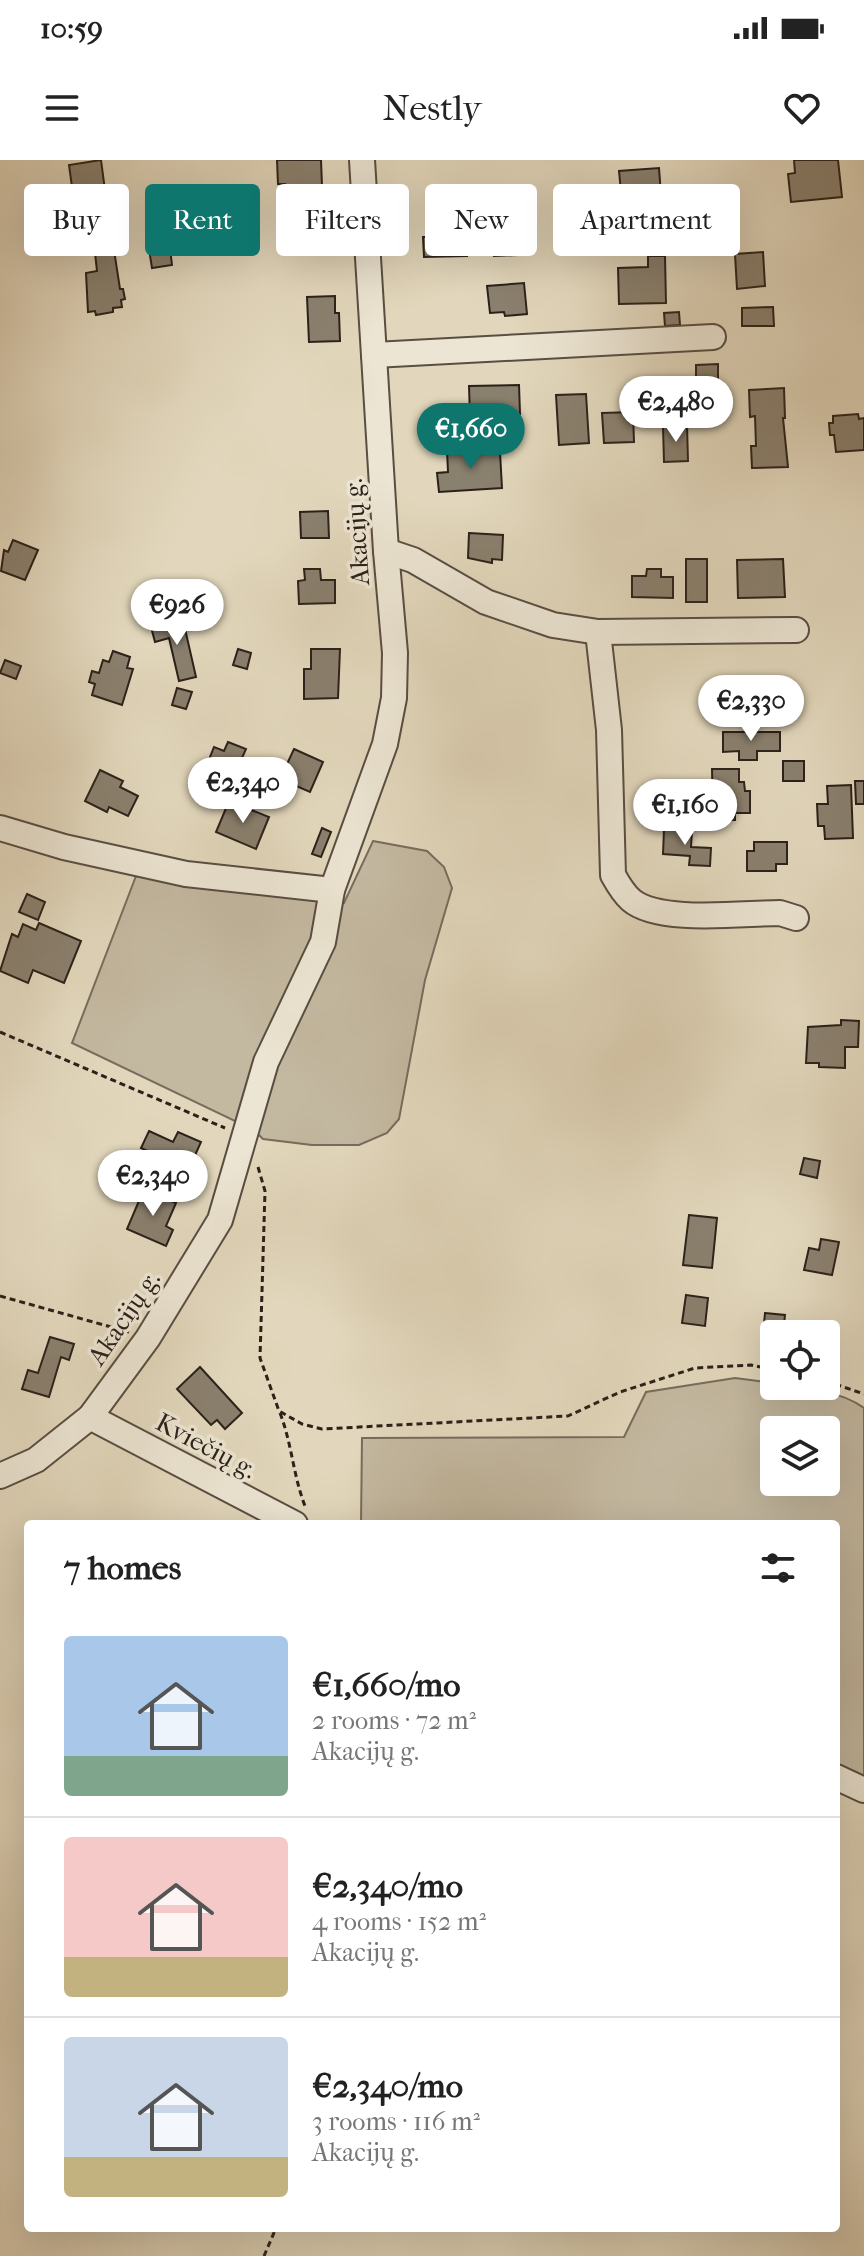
<!DOCTYPE html>
<meta charset="utf-8">
<style>
body{margin:0;font-family:"IM FELL French Canon",serif;background:#f2f2f2;color:#222;height:100vh;display:flex;flex-direction:column;font-size:30px;white-space:nowrap}
*{box-sizing:border-box;margin:0}
p{font-size:26px;color:#767676}
.icon{flex:none;width:44px;height:44px;fill:none;stroke:currentColor;stroke-width:2;stroke-linecap:round;stroke-linejoin:round}
.map{position:relative;flex:1;overflow:hidden}
.sheet{position:absolute;left:24px;top:1360px;width:816px;height:712px;display:flex;flex-direction:column;background:#fff;border-radius:8px;box-shadow:0 8px 32px #0002}
.sheet>*{flex:none}
.top-card{position:absolute;left:24px;top:24px;width:816px;height:72px;display:flex;gap:16px}
.controls{position:absolute;left:760px;top:1160px;display:grid;gap:16px}
.controls a{display:grid;place-items:center;width:80px;height:80px;border-radius:8px;background:#fff;box-shadow:0 8px 32px #0002;font-size:40px}
.price{position:absolute;translate:-50% -68px;padding:0 18px;border-radius:28px;background:#fff;color:#222;font-size:26px;line-height:52px;filter:drop-shadow(0 2px 4px #0008)}
.price::after{content:'';position:absolute;left:50%;top:48px;width:24px;height:18px;margin-left:-12px;background:inherit;clip-path:polygon(0 0,100% 0,50% 100%)}
.price.current{background:#0f766e;color:#fff}
ul{padding:0;list-style:none}
li{display:flex;align-items:center;gap:24px;height:200px;padding:0 40px}
li+li{border-top:2px solid #e0e0e0}
li span{display:grid;place-items:center;flex:none;width:224px;height:160px;border-radius:8px;color:#555}
li>.icon{margin-inline-start:auto}
span .icon{width:96px;height:96px;fill:#fffc;stroke-width:1}
li b{font-size:34px}
h2{display:flex;justify-content:space-between;align-items:center;height:96px;padding:0 40px;font-size:34px}
.tag{padding:0 28px;border-radius:8px;background:#fff;box-shadow:0 8px 32px #0002;font-size:28px;line-height:72px}
.tag.current{background:#0f766e;color:#fff}
.status{display:flex;justify-content:space-between;align-items:center;height:56px;padding:0 40px;background:#fff;direction:ltr}
.status svg{height:22px;fill:currentColor}
header{display:flex;justify-content:space-between;align-items:center;height:104px;padding:0 40px;background:#fff;font-size:36px;font-weight:600}
.map>svg:first-child{display:block}
</style>
<div class="status"><b>10:59</b><svg viewBox="0 0 49 12"><path d="M0 12V9h3v3zM5 12V6h3v6zM10 12V3h3v9zM15 12V0h3v12zM26 1h20v11H26zM47 4h2v5h-2z"/></svg></div>
<header><svg class="icon" aria-label="menu" viewBox="0 0 24 24"><path d="M4 6h16M4 12h16M4 18h16"/></svg>Nestly<svg class="icon" aria-label="heart" viewBox="0 0 24 24"><path d="M12 20l-8-8c-3-5 5-10 8-4 3-6 11-1 8 4z"/></svg></header>
<div class="map">
<svg width="864" height="2096" viewBox="0 0 864 2096">
<rect width="100%" height="100%" fill="#e2d7bc"/>
<filter id="stains"><feTurbulence type="fractalNoise" baseFrequency=".0025" numOctaves="4"/><feColorMatrix values="0 0 0 0 .2 0 0 0 0 .09 0 0 0 0 .02 0 0 0 .5 -.17"/></filter>
<radialGradient id="worn" r=".72"><stop offset=".6" stop-color="#630" stop-opacity="0"/><stop offset="1" stop-color="#630" stop-opacity=".3"/></radialGradient>
<g fill="#c3b8a0" stroke="#776c5d" stroke-width="2" fill-rule="evenodd">
<polygon points="373,681 427,691 444,707 452,728 425,820 399,959 387,973 359,985 312,985 263,979 254,970 72,883 136,716 344,743"/>
<path d="M735,1218L774,1223V1226C802,1226 841,1231 864,1248V1616L836,1603V1364H361L362,1278L624,1277L646,1232ZM774,1270H826V1322H774Z"/>
</g>
<g fill="#8a806e" stroke="#2b211a" stroke-width="2">
<polygon points="101,0 106,38 74,42 69,5"/>
<polygon points="277,0 321,0 322,26 285,27 285,24 278,24"/>
<polygon points="794,0 838,0 842,37 791,42 788,14 795,13"/>
<polygon points="659,8 661,35 648,35 650,52 624,54 624,47 616,48 615,33 621,32 619,11"/>
<polygon points="180,52 182,73 154,76 151,55"/>
<polygon points="476,55 477,72 466,73 467,96 424,97 423,77 430,77 429,57"/>
<polygon points="81,59 83,74 67,77 65,61"/>
<polygon points="516,77 517,95 494,96 493,78"/>
<polygon points="169,80 172,105 152,108 148,83"/>
<polygon points="114,90 120,129 123,129 125,139 121,140 122,147 113,148 113,152 96,155 95,151 88,152 86,113 97,111 95,93"/>
<polygon points="763,92 765,126 737,129 735,94"/>
<polygon points="648,96 665,96 666,143 619,144 618,108 648,107"/>
<polygon points="524,123 527,154 505,156 504,152 490,153 487,126"/>
<polygon points="335,136 335,153 339,153 340,181 309,182 307,137"/>
<polygon points="773,147 774,166 742,166 742,148"/>
<polygon points="679,152 680,165 665,166 664,153"/>
<polygon points="718,204 718,221 696,222 696,205"/>
<polygon points="519,225 520,254 470,256 469,226"/>
<polygon points="784,228 785,258 783,258 788,307 752,308 751,286 756,286 755,256 750,257 749,230"/>
<polygon points="586,234 589,283 559,285 556,235"/>
<polygon points="633,252 634,282 604,283 602,253"/>
<polygon points="858,254 859,259 864,258 864,290 836,292 834,275 830,275 829,263 833,263 833,256"/>
<polygon points="687,265 688,301 664,302 663,266"/>
<polygon points="483,288 484,293 500,292 502,328 439,332 437,313 448,312 447,290"/>
<polygon points="328,351 329,378 301,378 300,352"/>
<polygon points="469,373 503,375 502,400 492,399 492,403 468,398"/>
<polygon points="13,380 38,390 25,420 1,411 4,390 8,392"/>
<rect x="686" y="399" width="21" height="43"/>
<polygon points="783,399 785,437 738,438 737,400"/>
<polygon points="304,409 320,409 321,420 335,420 335,443 299,444 298,421 305,420"/>
<polygon points="647,409 661,409 661,417 673,417 673,438 632,437 632,416 646,416"/>
<polygon points="183,460 196,517 179,521 169,478 155,482 151,467"/>
<polygon points="238,489 251,493 247,509 233,505"/>
<polygon points="311,489 340,489 338,538 304,539 304,509 311,509"/>
<polygon points="113,491 130,497 127,508 133,509 122,545 92,535 95,524 89,522 92,511 99,513 103,500 109,502"/>
<polygon points="5,500 21,506 16,519 0,513"/>
<polygon points="177,528 192,532 186,549 172,545"/>
<polygon points="723,572 780,572 780,591 757,591 757,600 739,600 739,591 723,592"/>
<polygon points="228,582 246,589 233,618 206,607 214,587 224,591"/>
<polygon points="294,589 323,602 310,632 280,619"/>
<rect x="783" y="601" width="21" height="20"/>
<polygon points="712,609 739,609 739,622 744,622 745,631 750,631 750,653 735,653 735,660 724,660 724,653 713,653"/>
<polygon points="100,610 123,621 120,627 138,636 128,656 109,647 107,652 85,641"/>
<polygon points="855,621 864,621 864,644 856,644"/>
<polygon points="851,625 853,678 825,679 824,666 818,666 817,644 828,644 827,626"/>
<polygon points="229,641 269,657 256,689 216,672"/>
<polygon points="322,668 331,672 321,697 312,694"/>
<polygon points="664,669 692,671 691,687 711,688 710,706 689,705 690,696 663,694"/>
<polygon points="754,682 787,682 787,704 776,704 776,711 747,711 747,691 754,691"/>
<polygon points="27,734 45,742 38,760 19,752"/>
<polygon points="39,763 81,781 64,823 33,810 28,823 0,811 12,774 18,777 23,764 36,770"/>
<polygon points="841,860 859,861 858,887 845,887 845,908 819,907 819,903 806,903 808,867 841,865"/>
<polygon points="149,971 173,982 178,972 201,982 183,1022 161,1012 166,1000 141,988"/>
<polygon points="804,998 820,1001 817,1018 800,1014"/>
<polygon points="144,1029 176,1043 166,1066 173,1070 166,1086 127,1069"/>
<polygon points="689,1055 717,1058 712,1108 683,1105"/>
<polygon points="821,1079 839,1082 832,1115 804,1110 809,1088 819,1090"/>
<polygon points="686,1135 708,1138 705,1166 682,1163"/>
<polygon points="765,1153 785,1155 783,1174 763,1174"/>
<polygon points="50,1177 74,1184 69,1200 61,1197 49,1237 22,1229 28,1210 38,1213"/>
<polygon points="200,1207 242,1253 225,1269 217,1260 211,1265 177,1229"/>
</g>
<g fill="none" stroke-linecap="round" stroke-linejoin="round">
<g stroke="#594e42" stroke-width="28">
<g id="minor">
<polyline points="374,195 713,177"/>
<polyline points="386,391 413,400 486,442 553,465 598,472 796,470"/>
<path d="M598,472L609,570L613,715C618,724 623,733 631,740C659,764 743,753 780,753L796,758"/>
<polyline points="0,668 64,687 186,714 332,730"/>
<polyline points="90,1257 295,1364"/>
<polyline points="0,1316 36,1300 90,1257 148,1178 220,1060 266,902 323,782 332,730 385,584 394,538 395,493 386,391 362,0"/>
<polyline points="836,1617 864,1630"/>
</g>
</g>
<g stroke="#2b211a" stroke-width="3" stroke-dasharray="6 4" stroke-linecap="butt">
<polyline points="0,872 225,968"/>
<polyline points="258,1007 265,1031 260,1198 279,1251 302,1264 322,1269 568,1256 620,1232 695,1208 751,1205 774,1210"/>
<polyline points="0,1136 129,1172"/>
<polyline points="826,1221 864,1234"/>
<path d="M280,1253C292,1284 293,1315 305,1346"/>
<polyline points="264,2096 276,2068"/>
</g>
<use href="#minor" stroke="#ece5d3" stroke-width="24"/>
</g>
<g text-anchor="middle" dominant-baseline="central" stroke-width="7" stroke-linejoin="round" paint-order="stroke">
<g font-size="26" fill="#2b211a" stroke="#ece5d3">
<text transform="translate(357 372) rotate(-94)">Akacijų g.</text>
<text transform="translate(124 1158) rotate(-56)">Akacijų g.</text>
<text transform="translate(206 1286) rotate(28)">Kviečių g.</text>
</g>
</g>
<rect width="100%" height="100%" filter="url(#stains)"/>
<rect width="100%" height="100%" fill="url(#worn)"/>
</svg>
<div class="controls">
<a><svg class="icon" aria-label="locate" viewBox="0 0 24 24"><circle cx="12" cy="12" r="6"/><path d="M12 2v4M12 18v4M2 12h4M18 12h4"/></svg></a>
<a><svg class="icon" aria-label="layers" viewBox="0 0 24 24"><path d="M12 4l9 5-9 5-9-5zM3 14l9 5 9-5"/></svg></a>
</div>
<b class="price" style="left:676px;top:284px">€2,480</b>
<b class="price current" style="left:471px;top:311px">€1,660</b>
<b class="price" style="left:177px;top:487px">€926</b>
<b class="price" style="left:751px;top:583px">€2,330</b>
<b class="price" style="left:243px;top:665px">€2,340</b>
<b class="price" style="left:685px;top:687px">€1,160</b>
<b class="price" style="left:153px;top:1058px">€2,340</b>
<div class="top-card">
<a class="tag">Buy</a>
<a class="tag current">Rent</a>
<a class="tag">Filters</a>
<a class="tag">New</a>
<a class="tag">Apartment</a>
</div>
<section class="sheet">
<h2>7 homes<svg class="icon" aria-label="filters" viewBox="0 0 24 24"><path d="M4 7h16M4 17h16"/><circle cx="9" cy="7" r="2"/><circle cx="15" cy="17" r="2"/></svg></h2>
<ul>
<li><span style="background:linear-gradient(#a9c7e8 75%,#7fa58c 0)"><svg class="icon" aria-label="home" viewBox="0 0 24 24"><path d="M3 11l9-7 9 7M6 9v11h12V9"/></svg></span><div><b>€1,660/mo</b><p>2 rooms · 72 m²</p><p>Akacijų g.</p></div></li>
<li><span style="background:linear-gradient(#f6c9c9 75%,#c2b280 0)"><svg class="icon" aria-label="home" viewBox="0 0 24 24"><path d="M3 11l9-7 9 7M6 9v11h12V9"/></svg></span><div><b>€2,340/mo</b><p>4 rooms · 152 m²</p><p>Akacijų g.</p></div></li>
<li><span style="background:linear-gradient(#c9d6e8 75%,#c2b280 0)"><svg class="icon" aria-label="home" viewBox="0 0 24 24"><path d="M3 11l9-7 9 7M6 9v11h12V9"/></svg></span><div><b>€2,340/mo</b><p>3 rooms · 116 m²</p><p>Akacijų g.</p></div></li>
</ul>
</section>
</div>
